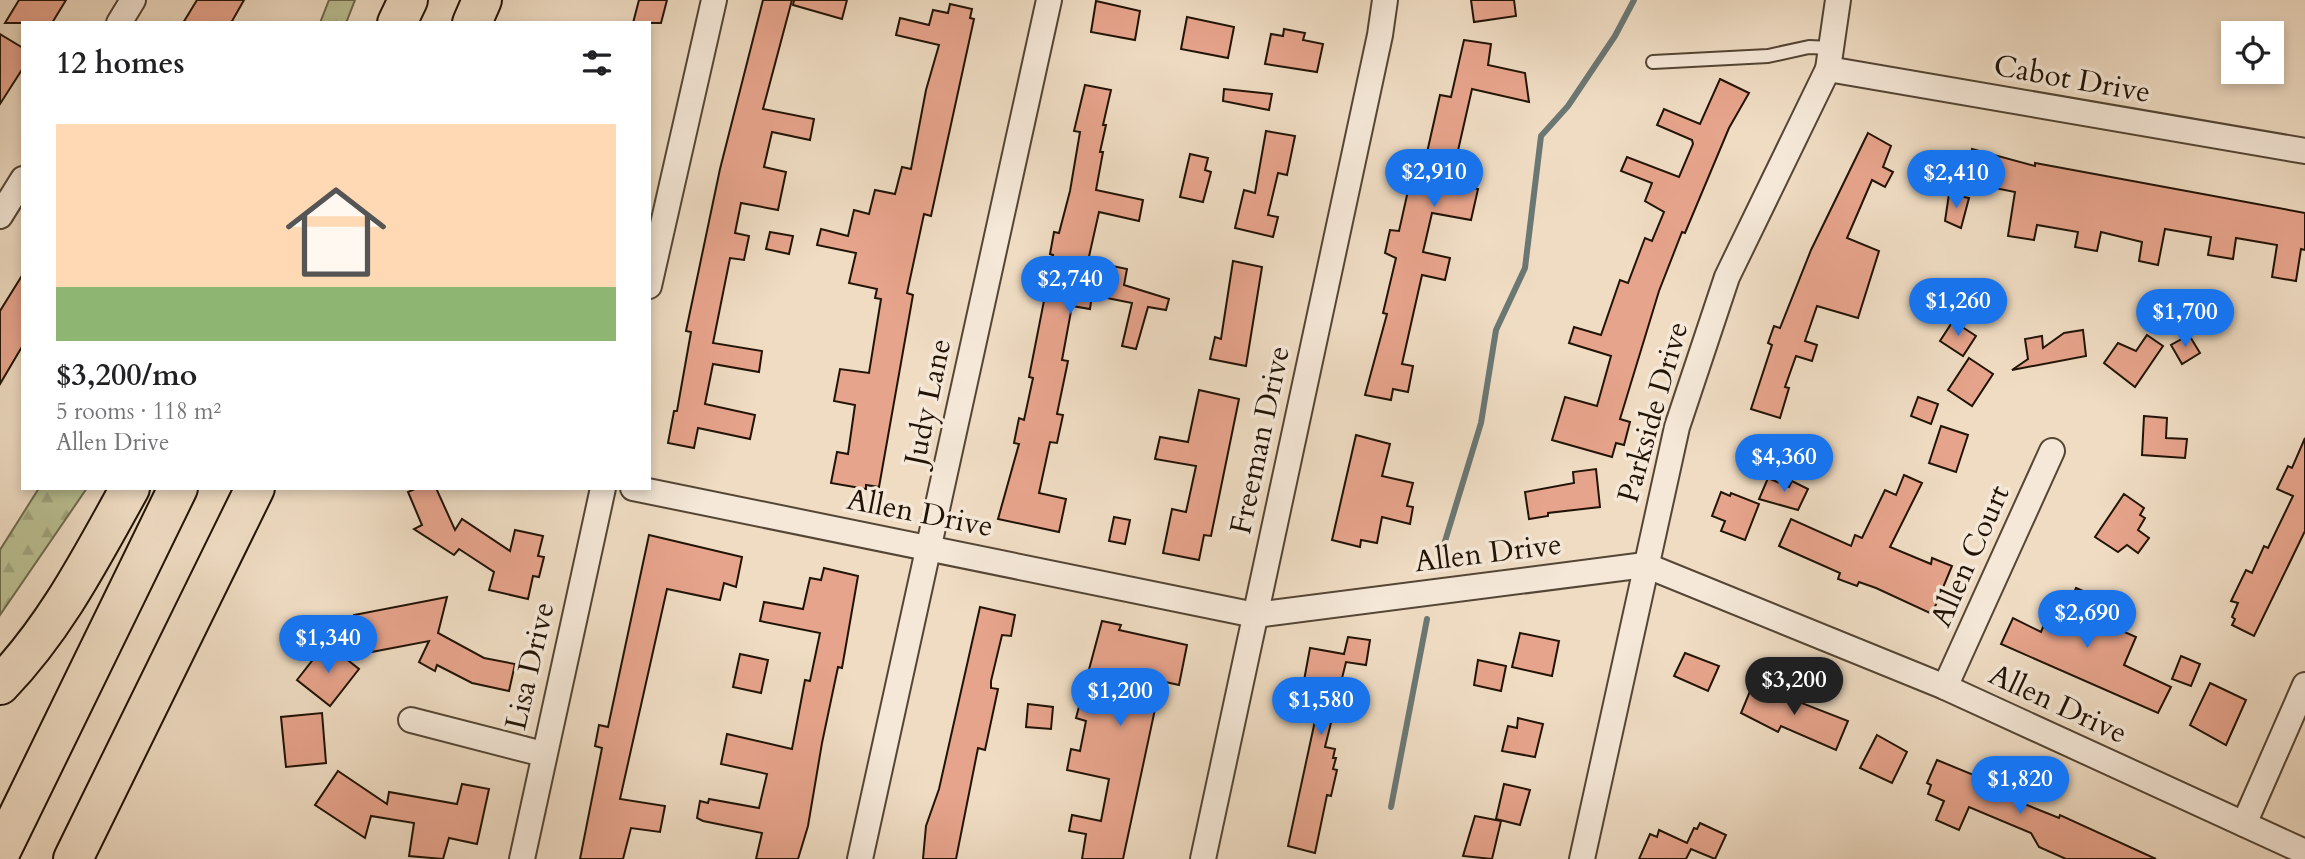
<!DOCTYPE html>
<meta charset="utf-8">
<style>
body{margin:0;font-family:Cardo,serif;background:#f2f2f2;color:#202124;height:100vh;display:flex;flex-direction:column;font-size:26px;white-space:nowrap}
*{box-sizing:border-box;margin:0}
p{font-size:23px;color:#757577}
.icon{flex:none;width:38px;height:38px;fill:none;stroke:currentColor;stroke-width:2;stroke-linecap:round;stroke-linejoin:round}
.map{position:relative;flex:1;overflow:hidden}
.side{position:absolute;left:21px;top:21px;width:630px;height:469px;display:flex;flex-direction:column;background:#fff;border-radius:0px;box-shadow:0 4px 10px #0003}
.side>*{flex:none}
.buttons{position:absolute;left:2221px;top:21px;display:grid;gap:14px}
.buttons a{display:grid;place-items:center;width:63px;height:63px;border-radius:0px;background:#fff;box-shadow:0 4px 10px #0003;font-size:35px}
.price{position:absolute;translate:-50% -60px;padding:0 16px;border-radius:24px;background:#1a73e8;color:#fff;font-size:23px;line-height:46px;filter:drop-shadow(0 2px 4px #0008)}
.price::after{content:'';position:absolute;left:50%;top:42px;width:21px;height:16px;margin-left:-10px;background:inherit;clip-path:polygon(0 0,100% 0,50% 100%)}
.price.selected{background:#222;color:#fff}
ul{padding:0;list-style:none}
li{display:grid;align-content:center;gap:14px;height:371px;padding:0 35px}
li+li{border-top:2px solid #e0e0e0}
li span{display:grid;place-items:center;height:217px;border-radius:0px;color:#555}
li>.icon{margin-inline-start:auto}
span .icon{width:126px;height:126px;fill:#fffc;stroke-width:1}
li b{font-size:30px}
h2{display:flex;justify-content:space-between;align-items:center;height:84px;padding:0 35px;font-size:30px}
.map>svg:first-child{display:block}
</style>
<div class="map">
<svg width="2305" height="859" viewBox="0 0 2305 859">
<defs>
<pattern id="forest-firs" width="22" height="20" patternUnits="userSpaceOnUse" patternTransform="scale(1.75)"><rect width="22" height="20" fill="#bac093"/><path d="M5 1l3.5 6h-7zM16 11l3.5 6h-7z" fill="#a0a47d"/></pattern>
</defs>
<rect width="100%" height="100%" fill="#efdcc3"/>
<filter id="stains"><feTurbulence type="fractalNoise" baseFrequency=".00286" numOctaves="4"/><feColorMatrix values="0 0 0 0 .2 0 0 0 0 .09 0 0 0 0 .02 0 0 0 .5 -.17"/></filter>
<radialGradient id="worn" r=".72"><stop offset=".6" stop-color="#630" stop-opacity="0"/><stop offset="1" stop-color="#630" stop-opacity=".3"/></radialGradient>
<g fill="url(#forest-firs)" stroke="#6e6a4c" stroke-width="2">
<polygon points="329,0 355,0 346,23 320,23"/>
<polygon points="39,488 87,488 0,615 0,550"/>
</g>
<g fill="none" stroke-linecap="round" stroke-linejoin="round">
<g stroke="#6b7773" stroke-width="6">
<polyline points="1442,551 1481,423 1496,330 1525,268 1541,136 1568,106 1615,36 1634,0"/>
<polyline points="1391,807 1427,619"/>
</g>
</g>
<g fill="#e7a48c" stroke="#211305" stroke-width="2">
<polygon points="19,0 66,0 52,23 5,23"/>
<polygon points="197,0 244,0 231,23 183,23"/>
<polygon points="639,0 667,0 661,23 633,23"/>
<polygon points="763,0 792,0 763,109 814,119 810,140 772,132 764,167 786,172 778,210 741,203 735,233 749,236 744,260 730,258 713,343 762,351 759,372 713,364 705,404 755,415 750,439 698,428 694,448 668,443 674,411 677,411 691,332 686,331 720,169"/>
<polygon points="794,0 847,0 842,19 793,5"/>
<polygon points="1471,0 1514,0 1516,16 1474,22"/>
<polygon points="1096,1 1140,11 1135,40 1091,32"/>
<polygon points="950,4 972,9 970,18 974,19 931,216 924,214 907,293 913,295 879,487 866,485 866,489 831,483 837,452 848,454 855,405 834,401 840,369 869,373 881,299 875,298 877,289 849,283 856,253 817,245 821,229 848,236 854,210 869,214 875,190 895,194 902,167 911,169 926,90 939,45 896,35 900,18 929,25 933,10 948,13"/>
<polygon points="1187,17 1234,27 1228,58 1181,49"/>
<polygon points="1284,29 1305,33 1303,40 1323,44 1317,72 1265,64 1271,34 1283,36"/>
<polygon points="0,34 23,48 23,68 0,104"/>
<polygon points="1464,40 1491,44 1488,65 1525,73 1529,102 1472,89 1457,155 1475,158 1471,187 1478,189 1471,220 1432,213 1423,252 1450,258 1445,280 1422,275 1402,364 1413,366 1408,392 1393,389 1391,400 1365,395 1387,314 1383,313 1396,258 1385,253 1390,230 1399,231 1416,155 1426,157 1440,95 1451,97"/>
<polygon points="1720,79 1749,93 1729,128 1685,233 1682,232 1659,291 1620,419 1630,422 1624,445 1616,443 1612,457 1552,440 1565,397 1597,406 1611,356 1569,343 1574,327 1601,335 1620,280 1628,283 1645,238 1652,241 1664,212 1645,201 1652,183 1621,171 1627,157 1679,177 1693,144 1692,140 1657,125 1664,109 1700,124"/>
<polygon points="1085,85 1111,90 1103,125 1106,125 1100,152 1103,152 1096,190 1143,200 1139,221 1099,212 1088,261 1127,269 1124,285 1169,299 1166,310 1148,307 1136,349 1122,346 1132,303 1092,295 1090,309 1072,306 1062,360 1068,361 1057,414 1063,415 1057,443 1050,442 1039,493 1066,499 1059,532 998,519 1019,444 1014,443 1019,418 1024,420 1033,378 1029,377 1053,255 1050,254 1054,232 1059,233 1070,191 1080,132 1074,131"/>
<polygon points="1224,89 1272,94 1269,110 1223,101"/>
<polygon points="1266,131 1295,136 1287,175 1278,173 1268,215 1278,217 1273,237 1235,228 1244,190 1255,193"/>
<polygon points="1868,133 1891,146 1883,167 1893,172 1885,187 1872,180 1847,238 1879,251 1858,318 1817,306 1805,341 1817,345 1812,361 1796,356 1785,387 1789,388 1780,418 1751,409 1772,345 1768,343 1774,326 1780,328 1811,250"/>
<polygon points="1972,149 2035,166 2035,163 2305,213 2305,250 2301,249 2296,281 2272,277 2277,245 2236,238 2233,259 2208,255 2211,237 2165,229 2158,265 2139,261 2142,242 2101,232 2097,251 2075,247 2078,232 2037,225 2034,240 2008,236 2015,192 1965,182"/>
<polygon points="1190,154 1208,158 1205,170 1211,172 1203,202 1180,197"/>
<polygon points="1949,194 1969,198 1961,228 1945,221"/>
<polygon points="770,232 793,236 789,254 766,249"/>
<polygon points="1233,261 1262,267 1246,366 1210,359 1215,337 1221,339"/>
<polygon points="23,274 23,345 0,384 0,311"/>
<polygon points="1953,321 1976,336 1963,356 1940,341"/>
<polygon points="2083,330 2086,356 2012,370 2028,359 2025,339 2042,336 2043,348 2064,333"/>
<polygon points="2147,335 2163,346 2135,387 2104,363 2118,343 2136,351"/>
<polygon points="2189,335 2200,353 2182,364 2171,345"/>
<polygon points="1969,358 1993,374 1972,406 1948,390"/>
<polygon points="1199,390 1239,399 1211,536 1204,535 1199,560 1163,553 1172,509 1186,512 1196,466 1155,459 1160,437 1188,442"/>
<polygon points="1918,397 1938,404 1931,424 1911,416"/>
<polygon points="2144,416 2167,418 2166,438 2187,439 2185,458 2142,455"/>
<polygon points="1941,426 1968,435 1956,472 1929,463"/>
<polygon points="1356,435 1390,444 1382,476 1413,483 1407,506 1413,507 1410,524 1382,517 1377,543 1361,540 1360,547 1332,540"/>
<polygon points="2305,438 2305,531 2254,636 2232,625 2235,619 2232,617 2238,603 2231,601 2246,570 2252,573 2264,546 2268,548 2293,496 2277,489 2288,466 2292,468"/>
<polygon points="1596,469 1600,507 1548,513 1548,516 1529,519 1525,492 1574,483 1573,472"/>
<polygon points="1904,475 1922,483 1890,547 1931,564 1932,558 1952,566 1932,614 1876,588 1859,582 1857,586 1838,579 1840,573 1779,546 1791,519 1851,546 1855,535 1862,538 1885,490 1896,495"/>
<polygon points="1768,478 1789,487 1792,481 1808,489 1798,510 1759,499"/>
<polygon points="417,488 436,488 455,530 462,519 510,551 515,530 543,536 538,556 544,557 539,577 533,576 528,599 489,590 494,572 459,549 454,555 414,529 422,525 408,492"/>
<polygon points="1721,492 1730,496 1731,493 1759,504 1745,540 1721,531 1725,521 1712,516"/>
<polygon points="2124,494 2144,508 2140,515 2145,518 2138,530 2149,538 2138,553 2127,545 2118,552 2095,537"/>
<polygon points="1114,517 1130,520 1125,544 1109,541"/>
<polygon points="649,535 742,557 736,587 724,583 720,600 667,589 620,799 665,806 660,832 631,828 623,859 580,859 602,748 595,746 599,725 608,727"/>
<polygon points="824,568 858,576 842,668 838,667 822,743 808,826 798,859 756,859 762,833 703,821 697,818 700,801 708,803 709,799 759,808 767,774 721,764 727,734 792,749 805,680 810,681 820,633 760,621 764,602 803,609 810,578 821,580"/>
<polygon points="2076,588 2106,601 2097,620 2136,637 2124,665 2171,687 2158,713 2001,644 2013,618 2041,632 2056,596 2070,602"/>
<polygon points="447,597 438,633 484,658 515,664 509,691 472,683 437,665 435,671 419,662 429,641 361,654 354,615"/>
<polygon points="980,607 1015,615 1011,636 1002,635 991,681 991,688 998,689 985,750 978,748 956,859 923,859 926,826 939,789"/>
<polygon points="1102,621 1121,625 1119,630 1187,645 1179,685 1161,681 1123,859 1082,859 1086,834 1069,831 1072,815 1101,821 1109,779 1067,770 1071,749 1080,751 1086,721 1076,718"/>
<polygon points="1520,633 1559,641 1552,676 1512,667"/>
<polygon points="1348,637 1370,640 1366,665 1346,662 1325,747 1335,749 1333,758 1336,758 1333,769 1337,770 1331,796 1327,795 1315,853 1288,846 1316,716 1298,713 1310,648 1344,654"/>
<polygon points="326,643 359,669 330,706 297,680"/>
<polygon points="1685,653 1719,666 1708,691 1674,676"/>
<polygon points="740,654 768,660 761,693 733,687"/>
<polygon points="2181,656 2200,664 2191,686 2172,679"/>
<polygon points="1478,660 1506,666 1501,691 1474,685"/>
<polygon points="2210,683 2246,700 2226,745 2190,725"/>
<polygon points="1753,684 1848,721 1836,750 1781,726 1778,732 1741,713"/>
<polygon points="1028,704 1053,707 1051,729 1026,727"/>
<polygon points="322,713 326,763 286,767 281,717"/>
<polygon points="1518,718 1543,724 1535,757 1502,751 1508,726 1517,728"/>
<polygon points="1877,735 1907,752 1892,783 1860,768"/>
<polygon points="1937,760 2025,796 2022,803 2059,818 2060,815 2156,859 2066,859 2039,847 2031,833 1969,807 1959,830 1936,820 1944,801 1928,794 1931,785 1927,783"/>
<polygon points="338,771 387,804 389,792 457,804 462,784 489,789 477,844 449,838 443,859 409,856 414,823 371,816 365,838 315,805"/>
<polygon points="1504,784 1530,790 1520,825 1496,819"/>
<polygon points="1475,816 1501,821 1492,859 1463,856"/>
<polygon points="1700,823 1726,835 1715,859 1691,849 1686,859 1639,859 1650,834 1657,837 1659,830 1687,843 1694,828 1697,829"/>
</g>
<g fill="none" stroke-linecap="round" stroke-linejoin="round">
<g stroke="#544534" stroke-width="16">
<polyline id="lane" points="1653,62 1768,56 1809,47 1831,48"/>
</g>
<g stroke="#544534" stroke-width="28">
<g id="street">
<polyline points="119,23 133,0"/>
<polyline points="1828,69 2305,151"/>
<polyline points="0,216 23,179"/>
<polyline points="649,286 714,0"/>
<polyline points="633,488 1255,615 1645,565 1945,687 2305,852"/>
<polyline points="1945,687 2052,451"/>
<polyline points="411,720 543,754"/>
<polyline points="2244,824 2305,685"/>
<polyline points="522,859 603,488"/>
<polyline points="860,859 1049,0"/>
<polyline points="1203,859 1380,35 1385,0"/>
<polyline points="1582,859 1677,427 1727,277 1828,69 1838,0"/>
</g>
</g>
<g stroke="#211305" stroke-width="42">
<g id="highway">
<polyline points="397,23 408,0"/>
<polyline points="472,23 482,0"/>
<path d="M0,685C56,627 91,558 130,488"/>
<polyline points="0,853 178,488"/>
<polyline points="73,859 255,488"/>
</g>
</g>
<use href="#lane" stroke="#f5e8d8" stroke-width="12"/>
<use href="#street" stroke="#f5e8d8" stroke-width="24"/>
<use href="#highway" stroke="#efdcc3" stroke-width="38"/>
</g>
<g text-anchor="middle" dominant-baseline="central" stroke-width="7" stroke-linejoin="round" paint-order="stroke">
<g font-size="30" fill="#211305" stroke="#f5e8d8">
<text transform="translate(2072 79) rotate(10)">Cabot Drive</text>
<text transform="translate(928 402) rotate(-78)">Judy Lane</text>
<text transform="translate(1653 412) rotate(-74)">Parkside Drive</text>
<text transform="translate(1260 440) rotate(-78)">Freeman Drive</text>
<text transform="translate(920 513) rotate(11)">Allen Drive</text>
<text transform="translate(1488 553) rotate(-7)">Allen Drive</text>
<text transform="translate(1970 556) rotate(-66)">Allen Court</text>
<text transform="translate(530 666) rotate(-77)">Lisa Drive</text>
<text transform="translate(2058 704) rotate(25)">Allen Drive</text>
</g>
</g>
<rect width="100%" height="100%" filter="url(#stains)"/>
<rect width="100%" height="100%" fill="url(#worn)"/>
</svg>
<div class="buttons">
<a><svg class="icon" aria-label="locate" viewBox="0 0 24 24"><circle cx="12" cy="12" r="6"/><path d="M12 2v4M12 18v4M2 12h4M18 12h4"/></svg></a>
</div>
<b class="price" style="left:1434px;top:209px">$2,910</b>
<b class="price" style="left:1956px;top:210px">$2,410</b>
<b class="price" style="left:1070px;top:316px">$2,740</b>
<b class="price" style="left:1958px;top:338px">$1,260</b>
<b class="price" style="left:2185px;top:349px">$1,700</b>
<b class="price" style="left:1784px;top:494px">$4,360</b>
<b class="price" style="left:2087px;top:650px">$2,690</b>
<b class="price" style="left:328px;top:675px">$1,340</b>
<b class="price selected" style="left:1794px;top:717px">$3,200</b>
<b class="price" style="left:1120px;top:728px">$1,200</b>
<b class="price" style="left:1321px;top:737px">$1,580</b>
<b class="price" style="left:2020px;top:816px">$1,820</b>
<section class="side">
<h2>12 homes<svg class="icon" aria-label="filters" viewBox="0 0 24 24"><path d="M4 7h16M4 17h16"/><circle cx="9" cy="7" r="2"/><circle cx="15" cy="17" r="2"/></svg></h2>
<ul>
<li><span style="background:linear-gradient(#ffd9b3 75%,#8fb573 0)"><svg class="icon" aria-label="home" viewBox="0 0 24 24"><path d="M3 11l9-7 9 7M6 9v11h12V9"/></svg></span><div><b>$3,200/mo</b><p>5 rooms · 118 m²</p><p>Allen Drive</p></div></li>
</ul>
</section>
</div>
